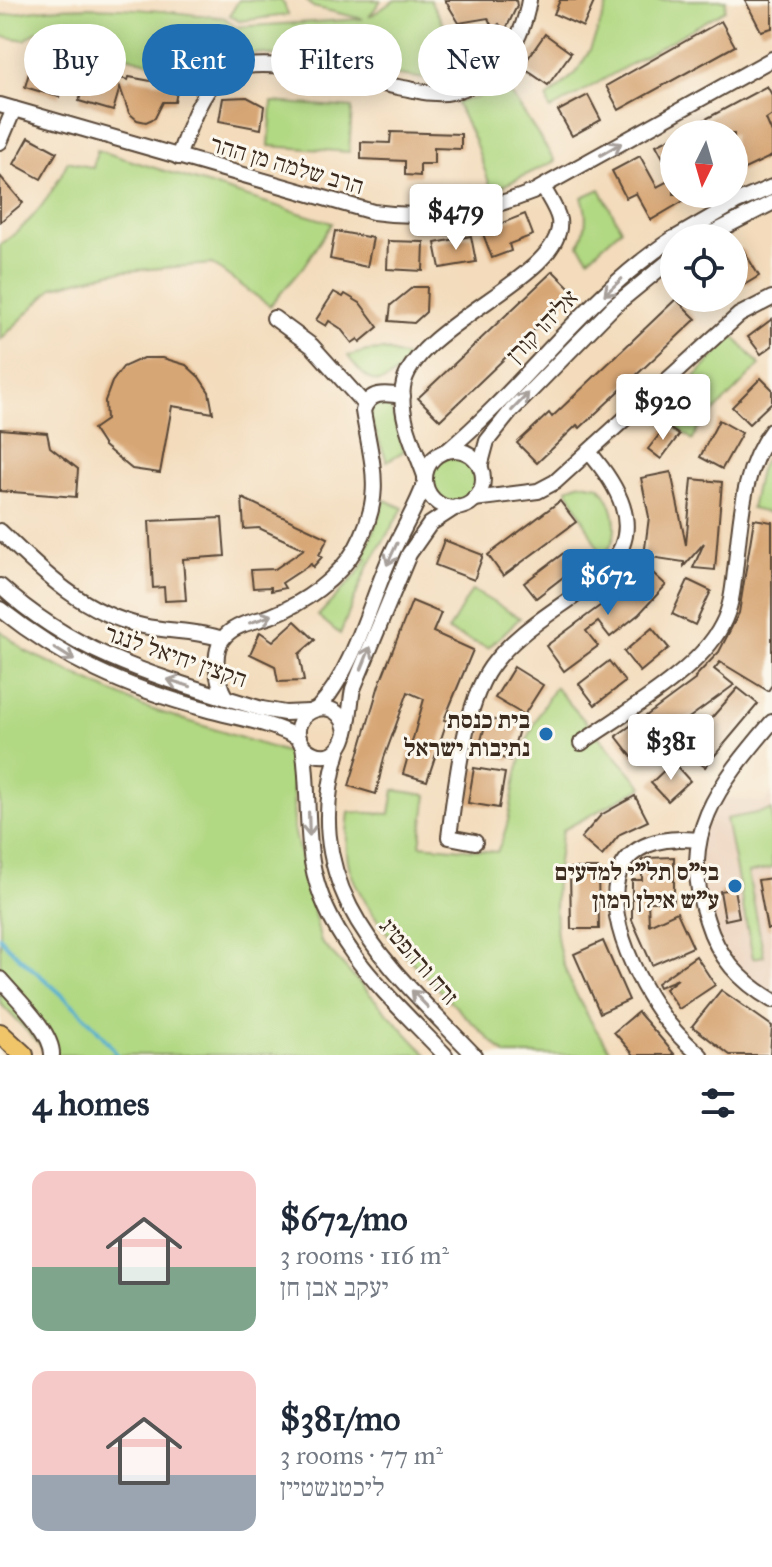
<!DOCTYPE html>
<meta charset="utf-8">
<style>
body{margin:0;font-family:"IM FELL Great Primer","Frank Ruhl Libre",serif;background:#f2f2f3;color:#1f2937;height:100vh;display:flex;flex-direction:column;font-size:30px;white-space:nowrap}
*{box-sizing:border-box;margin:0}
p{font-size:26px;color:#747a83}
.icon{flex:none;width:44px;height:44px;fill:none;stroke:currentColor;stroke-width:2;stroke-linecap:round;stroke-linejoin:round}
.map{position:relative;height:1055px;overflow:hidden}
.sheet{display:flex;flex-direction:column;background:#fff;flex:1}
.sheet>*{flex:none}
.top-card{position:absolute;left:24px;top:24px;width:724px;height:72px;display:flex;gap:16px}
.needle{width:52px;rotate:185deg}
.tools{position:absolute;left:660px;top:120px;display:grid;gap:16px}
.tools a{display:grid;place-items:center;width:88px;height:88px;border-radius:50%;background:#fff;box-shadow:0 4px 20px #0003;font-size:40px}
.price{position:absolute;translate:-50% -68px;padding:0 18px;border-radius:8px;background:#fff;color:#222;font-size:26px;line-height:52px;filter:drop-shadow(0 2px 4px #0008)}
.price::after{content:'';position:absolute;left:50%;top:48px;width:24px;height:18px;margin-left:-12px;background:inherit;clip-path:polygon(0 0,100% 0,50% 100%)}
.price.on{background:#1f6fb2;color:#fff}
ul{padding:0;list-style:none}
li{display:flex;align-items:center;gap:24px;height:200px;padding:0 32px}
li span{display:grid;place-items:center;flex:none;width:224px;height:160px;border-radius:16px;color:#555}
li>.icon{margin-inline-start:auto}
span .icon{width:96px;height:96px;fill:#fffc;stroke-width:1}
li b{font-size:34px}
h2{display:flex;justify-content:space-between;align-items:center;height:96px;padding:0 32px;font-size:34px}
.pill{padding:0 28px;border-radius:36px;background:#fff;box-shadow:0 4px 20px #0003;font-size:28px;line-height:72px}
.pill.on{background:#1f6fb2;color:#fff}
.map>svg:first-child{display:block}
</style>
<div class="map">
<svg width="772" height="1055" viewBox="0 0 772 1055">
<rect width="100%" height="100%" fill="#fbf7ec"/>
<filter id="ink" filterUnits="userSpaceOnUse"><feTurbulence type="fractalNoise" baseFrequency=".0125" numOctaves="2"/><feDisplacementMap in="SourceGraphic" scale="16" xChannelSelector="R" yChannelSelector="G"/><feConvolveMatrix kernelMatrix="1 2 1 2 8 2 1 2 1" color-interpolation-filters="sRGB"/></filter>
<filter id="wash" filterUnits="userSpaceOnUse"><feTurbulence type="fractalNoise" baseFrequency=".006" numOctaves="4" result="noise"/><feDisplacementMap in="SourceGraphic" scale="32" xChannelSelector="R" yChannelSelector="G"/><feGaussianBlur stdDeviation="1.8" result="paint"/><feColorMatrix in="noise" values="0 0 0 0 0 0 0 0 0 0 0 0 0 0 0 0 0 1.4 0 .05"/><feComposite in="paint" operator="in"/></filter>
<g filter="url(#wash)">
<rect width="100%" height="100%" fill="#f3dbbb"/>
<polygon fill="#eaceb7" points="772,792 772,1000 741,978 702,907 699,840 717,796 764,803"/>
<g fill="#b1d882" stroke="#768150" stroke-width="2">
<polygon points="239,0 280,0 284,4 288,15 239,21 230,15"/>
<path d="M306,0H381L369,17L395,0H430L448,33H505C487,64 478,69 445,82L257,53C234,57 218,61 201,77L37,31L25,40L0,36V16C71,0 152,9 225,18L235,27L363,19L313,7Z"/>
<polygon points="612,0 726,0 725,10 550,110 547,98 576,73 590,50 608,4"/>
<polygon points="502,80 555,161 492,191 475,142 456,102 476,98"/>
<polygon points="272,102 352,108 349,152 269,146"/>
<path d="M97,150L332,223L303,267L270,306L212,264L113,272L54,287L0,340V245C33,222 51,197 68,161L93,168Z"/>
<path d="M600,189L621,229L589,258L579,245C587,227 588,215 582,197Z"/>
<polygon points="733,336 760,365 698,428 693,440 660,415"/>
<path d="M384,350L408,358C384,392 371,388 348,356L367,351Z"/>
<polygon points="373,405 386,405 391,409 404,451 387,461 370,418"/>
<polygon points="772,447 772,514 751,509 759,470"/>
<circle cx="454" cy="479" r="23"/>
<path d="M581,483L599,486C616,505 623,538 602,556L567,488Z"/>
<polygon points="385,500 403,508 367,568 340,634 318,616 357,574 367,558 364,556"/>
<polygon points="472,590 520,618 488,648 448,631"/>
<polygon points="0,630 25,651 144,707 292,754 294,829 321,942 427,1055 50,1055 0,1003"/>
<path d="M555,687L643,787L563,830C556,866 552,905 558,943C564,979 592,1025 613,1055H506C457,1007 375,936 351,873C344,854 347,831 349,812L390,814L394,790L427,795L420,845L497,852C511,822 510,804 517,773C525,741 537,714 555,687Z"/>
<polygon points="772,810 772,868 748,873 764,956 753,958 726,819"/>
</g>
<g fill="none" stroke-linecap="round" stroke-linejoin="round">
<path stroke="#52afd0" stroke-width="4" d="M0,937C12,953 27,964 42,977C68,1000 98,1026 117,1055"/>
</g>
<g id="blocks">
<g fill="#d7a675">
<polygon points="445,0 516,0 517,6 505,31 499,24 493,29 488,18 459,23"/>
<polygon points="560,0 595,0 583,27 554,14"/>
<polygon points="745,0 772,0 772,28 761,31"/>
<polygon points="721,21 735,46 619,110 606,86"/>
<polygon points="545,34 571,53 548,85 522,67"/>
<polygon points="34,55 68,65 59,97 25,87"/>
<polygon points="88,69 128,80 129,77 178,86 175,102 163,102 155,118 146,122 137,120 129,113 120,87 113,111 79,101"/>
<polygon points="767,86 772,95 772,115 766,119 772,133 772,156 734,174 734,134 678,134"/>
<polygon points="588,95 601,120 572,136 558,111"/>
<polygon points="247,97 264,106 261,129 219,121 223,98"/>
<polygon points="391,132 461,134 461,149 434,148 434,164 420,164 420,176 405,175 405,161 361,159 361,142 390,143"/>
<polygon points="674,136 674,194 681,194 685,200 651,220 636,193 626,198 612,171 640,156 657,187 674,178 656,145"/>
<polygon points="29,137 57,152 41,179 14,164"/>
<polygon points="0,176 23,203 0,222"/>
<polygon points="525,214 533,235 509,244 511,251 492,258 482,231"/>
<polygon points="335,231 373,238 367,267 330,259"/>
<polygon points="471,236 476,262 440,268 435,243"/>
<polygon points="388,241 424,242 423,271 387,269"/>
<polygon points="742,248 759,276 734,291 734,253"/>
<polygon points="553,271 574,292 440,420 418,398"/>
<polygon points="413,287 427,287 426,312 414,323 389,321 391,305"/>
<polygon points="334,292 343,297 345,294 360,303 378,327 360,342 358,339 352,343 340,328 329,321 326,326 316,320"/>
<polygon points="676,299 696,319 580,428 577,425 537,463 517,443 549,413 552,417"/>
<polygon points="772,319 772,346 761,354 748,337"/>
<polygon points="143,358 163,358 186,365 199,377 209,392 213,413 172,406 160,473 132,469 104,446 93,429 106,420 105,401 112,382 123,367"/>
<polygon points="761,378 772,389 772,402 749,424 732,407"/>
<polygon points="719,420 742,433 722,469 700,457"/>
<polygon points="666,426 679,435 661,459 648,449"/>
<polygon points="0,429 47,433 50,447 78,469 76,497 0,491"/>
<polygon points="671,472 686,545 692,479 722,482 715,570 693,568 704,543 684,566 684,562 644,556 649,517 641,478"/>
<polygon points="242,498 328,538 319,555 322,557 313,567 311,564 282,583 285,588 271,591 271,587 253,588 251,570 275,569 304,549 259,528 244,529"/>
<polygon points="560,501 576,522 503,576 488,555"/>
<polygon points="222,518 225,556 183,559 186,600 165,601 164,587 153,588 149,521"/>
<polygon points="754,519 772,522 772,685 768,691 720,662 714,669 734,685 667,734 646,716 696,679 695,677 719,652 739,613"/>
<polygon points="444,540 483,555 474,580 435,565"/>
<polygon points="565,552 576,567 536,598 524,583"/>
<polygon points="642,563 666,585 639,614 610,637 598,622 586,631 598,646 564,671 546,646 620,591 618,589"/>
<polygon points="688,580 711,591 695,625 672,614"/>
<polygon points="412,601 441,613 433,632 473,650 444,720 447,721 427,781 403,774 424,699 408,692 384,758 376,794 349,786 379,685"/>
<polygon points="295,621 315,640 299,654 304,681 278,682 275,666 250,654 260,632 273,641"/>
<polygon points="652,628 669,648 640,672 624,652"/>
<polygon points="609,661 625,682 595,705 579,684"/>
<polygon points="514,667 543,685 524,715 495,698"/>
<polygon points="738,688 758,704 705,767 684,749"/>
<polygon points="487,718 520,726 510,760 478,752"/>
<polygon points="636,722 655,742 633,758 616,736"/>
<polygon points="673,762 690,781 668,801 651,783"/>
<polygon points="474,768 505,773 499,808 468,803"/>
<polygon points="635,796 648,821 620,834 602,856 581,838 601,815"/>
<polygon points="674,857 674,902 648,902 649,925 677,912 693,947 652,965 632,920 632,880 642,880 642,860 647,858"/>
<polygon points="570,868 598,868 599,929 571,929"/>
<polygon points="772,878 772,929 767,929 758,880"/>
<polygon points="734,889 739,917 725,920 720,891"/>
<polygon points="603,941 629,1000 600,1013 574,954"/>
<polygon points="696,956 715,985 679,1009 665,989 678,979 659,987 657,983"/>
<polygon points="721,990 772,1026 770,1055 730,1055 692,1026"/>
<polygon points="638,1012 659,1036 675,1055 634,1055 614,1032"/>
</g>
</g>
</g>
<g filter="url(#ink)">
<use href="#blocks" fill-opacity="0" stroke="#574536" stroke-width="2"/>
<g fill="none" stroke-linecap="round" stroke-linejoin="round">
<g stroke="#574536" stroke-width="18">
<g id="minor">
<path d="M0,105L373,212C429,220 480,213 533,192L772,59"/>
<polyline points="0,142 14,109"/>
<path d="M178,157C188,131 199,95 220,76C250,49 359,80 398,87C416,90 435,96 452,92C469,88 487,78 499,65C516,45 525,26 529,0"/>
<polyline points="675,238 737,202 772,187"/>
<polyline points="703,238 772,203"/>
<polyline points="274,318 312,346 365,405"/>
<circle cx="454" cy="479" r="29"/>
<path d="M447,451C526,385 586,295 674,238"/>
<polyline points="480,467 487,441 511,411 614,306 674,257"/>
<path d="M425,476C415,447 399,419 403,387C412,325 567,276 559,220C557,209 548,197 543,187"/>
<polyline points="474,499 538,491 555,482 739,315 772,298"/>
<path d="M0,531C42,572 83,613 143,626C169,632 197,630 222,639"/>
<path d="M0,586C79,658 163,678 262,709L285,713L309,712"/>
<path d="M0,609C66,661 124,687 205,709C237,718 270,722 299,738"/>
<path d="M226,698C216,682 211,649 226,635C238,623 257,621 271,616C304,603 338,579 356,548C385,495 372,465 363,411C369,391 384,393 403,396"/>
<path d="M318,708C351,674 369,607 388,562C399,535 415,511 425,483"/>
<path d="M772,722C718,786 677,835 707,921C718,957 740,981 772,1000"/>
<path d="M346,733C342,689 284,711 301,743C304,748 310,752 315,754C352,764 348,710 353,689L409,554L430,524L456,507"/>
<path d="M581,743C624,713 699,671 722,625C731,608 733,590 735,571C741,522 741,471 772,430"/>
<path d="M303,746C309,784 306,824 312,862C326,943 391,998 445,1055"/>
<path d="M339,748C296,890 386,963 474,1055"/>
<path d="M699,840C684,839 670,838 656,842C581,862 627,963 655,1005C667,1024 683,1041 700,1055"/>
<path d="M475,842L449,837C455,790 464,705 491,667C547,587 694,574 589,452"/>
<path d="M0,979C15,997 53,1032 52,1055"/>
</g>
</g>
<g stroke="#574536" stroke-width="22">
<polyline id="major" points="0,1033 24,1055"/>
</g>
<use href="#minor" stroke="#fff" stroke-width="14"/>
<use href="#major" stroke="#f0c469" stroke-width="18"/>
</g>
<defs><path id="oneway-shaft" d="M-6 0H5M1.5-3L5.5 0L1.5 3" fill="none" stroke-width="1.6" stroke-linecap="round" stroke-linejoin="round" transform="scale(2)"/></defs>
<g stroke="#a79f9a">
<use href="#oneway-shaft" transform="translate(611 149) rotate(-30)"/>
<use href="#oneway-shaft" transform="translate(613 287) rotate(137)"/>
<use href="#oneway-shaft" transform="translate(520 402) rotate(-46)"/>
<use href="#oneway-shaft" transform="translate(392 554) rotate(115)"/>
<use href="#oneway-shaft" transform="translate(261 619) rotate(-19)"/>
<use href="#oneway-shaft" transform="translate(64 654) rotate(32)"/>
<use href="#oneway-shaft" transform="translate(366 658) rotate(-68)"/>
<use href="#oneway-shaft" transform="translate(179 683) rotate(-163)"/>
<use href="#oneway-shaft" transform="translate(309 824) rotate(88)"/>
<use href="#oneway-shaft" transform="translate(420 999) rotate(-134)"/>
</g>
</g>
<g fill="#1f6fb2" stroke="#fbf7ec" stroke-width="3">
<circle cx="546" cy="734" r="8"/>
<circle cx="735" cy="886" r="8"/>
</g>
<g text-anchor="middle" dominant-baseline="central" stroke-width="6" stroke-linejoin="round" paint-order="stroke">
<g font-size="24" fill="#3b2a1e" stroke="#fbf7ec">
<text transform="translate(287 165) rotate(16)">הרב שלמה מן ההר</text>
<text transform="translate(542 326) rotate(-46)">אליהו קורן</text>
<text transform="translate(176 656) rotate(19)">הקצין יחיאל לנגר</text>
<text transform="translate(419 961) rotate(49)">זרח ורהפטיג</text>
</g>
<g font-size="24" font-weight="bold" fill="#3b2a1e" stroke="#fbf7ec" text-anchor="end">
<text x="530" y="720">בית כנסת<tspan x="530" dy="28">נתיבות ישראל</tspan></text>
<text x="719" y="872">בי"ס תל"י למדעים<tspan x="719" dy="28">ע"ש אילן רמון</tspan></text>
</g>
</g>
</svg>
<div class="tools">
<a><svg class="needle" viewBox="-14 -14 28 28"><path d="M0-13l5 13h-10z" fill="#e53935"/><path d="M0 13l5-13h-10z" fill="#747a83"/></svg></a>
<a><svg class="icon" aria-label="locate" viewBox="0 0 24 24"><circle cx="12" cy="12" r="6"/><path d="M12 2v4M12 18v4M2 12h4M18 12h4"/></svg></a>
</div>
<b class="price" style="left:456px;top:252px">$479</b>
<b class="price" style="left:663px;top:442px">$920</b>
<b class="price on" style="left:608px;top:617px">$672</b>
<b class="price" style="left:671px;top:782px">$381</b>
<div class="top-card">
<a class="pill">Buy</a>
<a class="pill on">Rent</a>
<a class="pill">Filters</a>
<a class="pill">New</a>
</div>
</div>
<section class="sheet">
<h2>4 homes<svg class="icon" aria-label="filters" viewBox="0 0 24 24"><path d="M4 7h16M4 17h16"/><circle cx="9" cy="7" r="2"/><circle cx="15" cy="17" r="2"/></svg></h2>
<ul>
<li><span style="background:linear-gradient(#f6c9c9 60%,#7fa58c 0)"><svg class="icon" aria-label="home" viewBox="0 0 24 24"><path d="M3 11l9-7 9 7M6 9v11h12V9"/></svg></span><div><b>$672/mo</b><p>3 rooms · 116 m²</p><p>יעקב אבן חן</p></div></li>
<li><span style="background:linear-gradient(#f6c9c9 65%,#9aa5b1 0)"><svg class="icon" aria-label="home" viewBox="0 0 24 24"><path d="M3 11l9-7 9 7M6 9v11h12V9"/></svg></span><div><b>$381/mo</b><p>3 rooms · 77 m²</p><p>ליכטנשטיין</p></div></li>
</ul>
</section>
